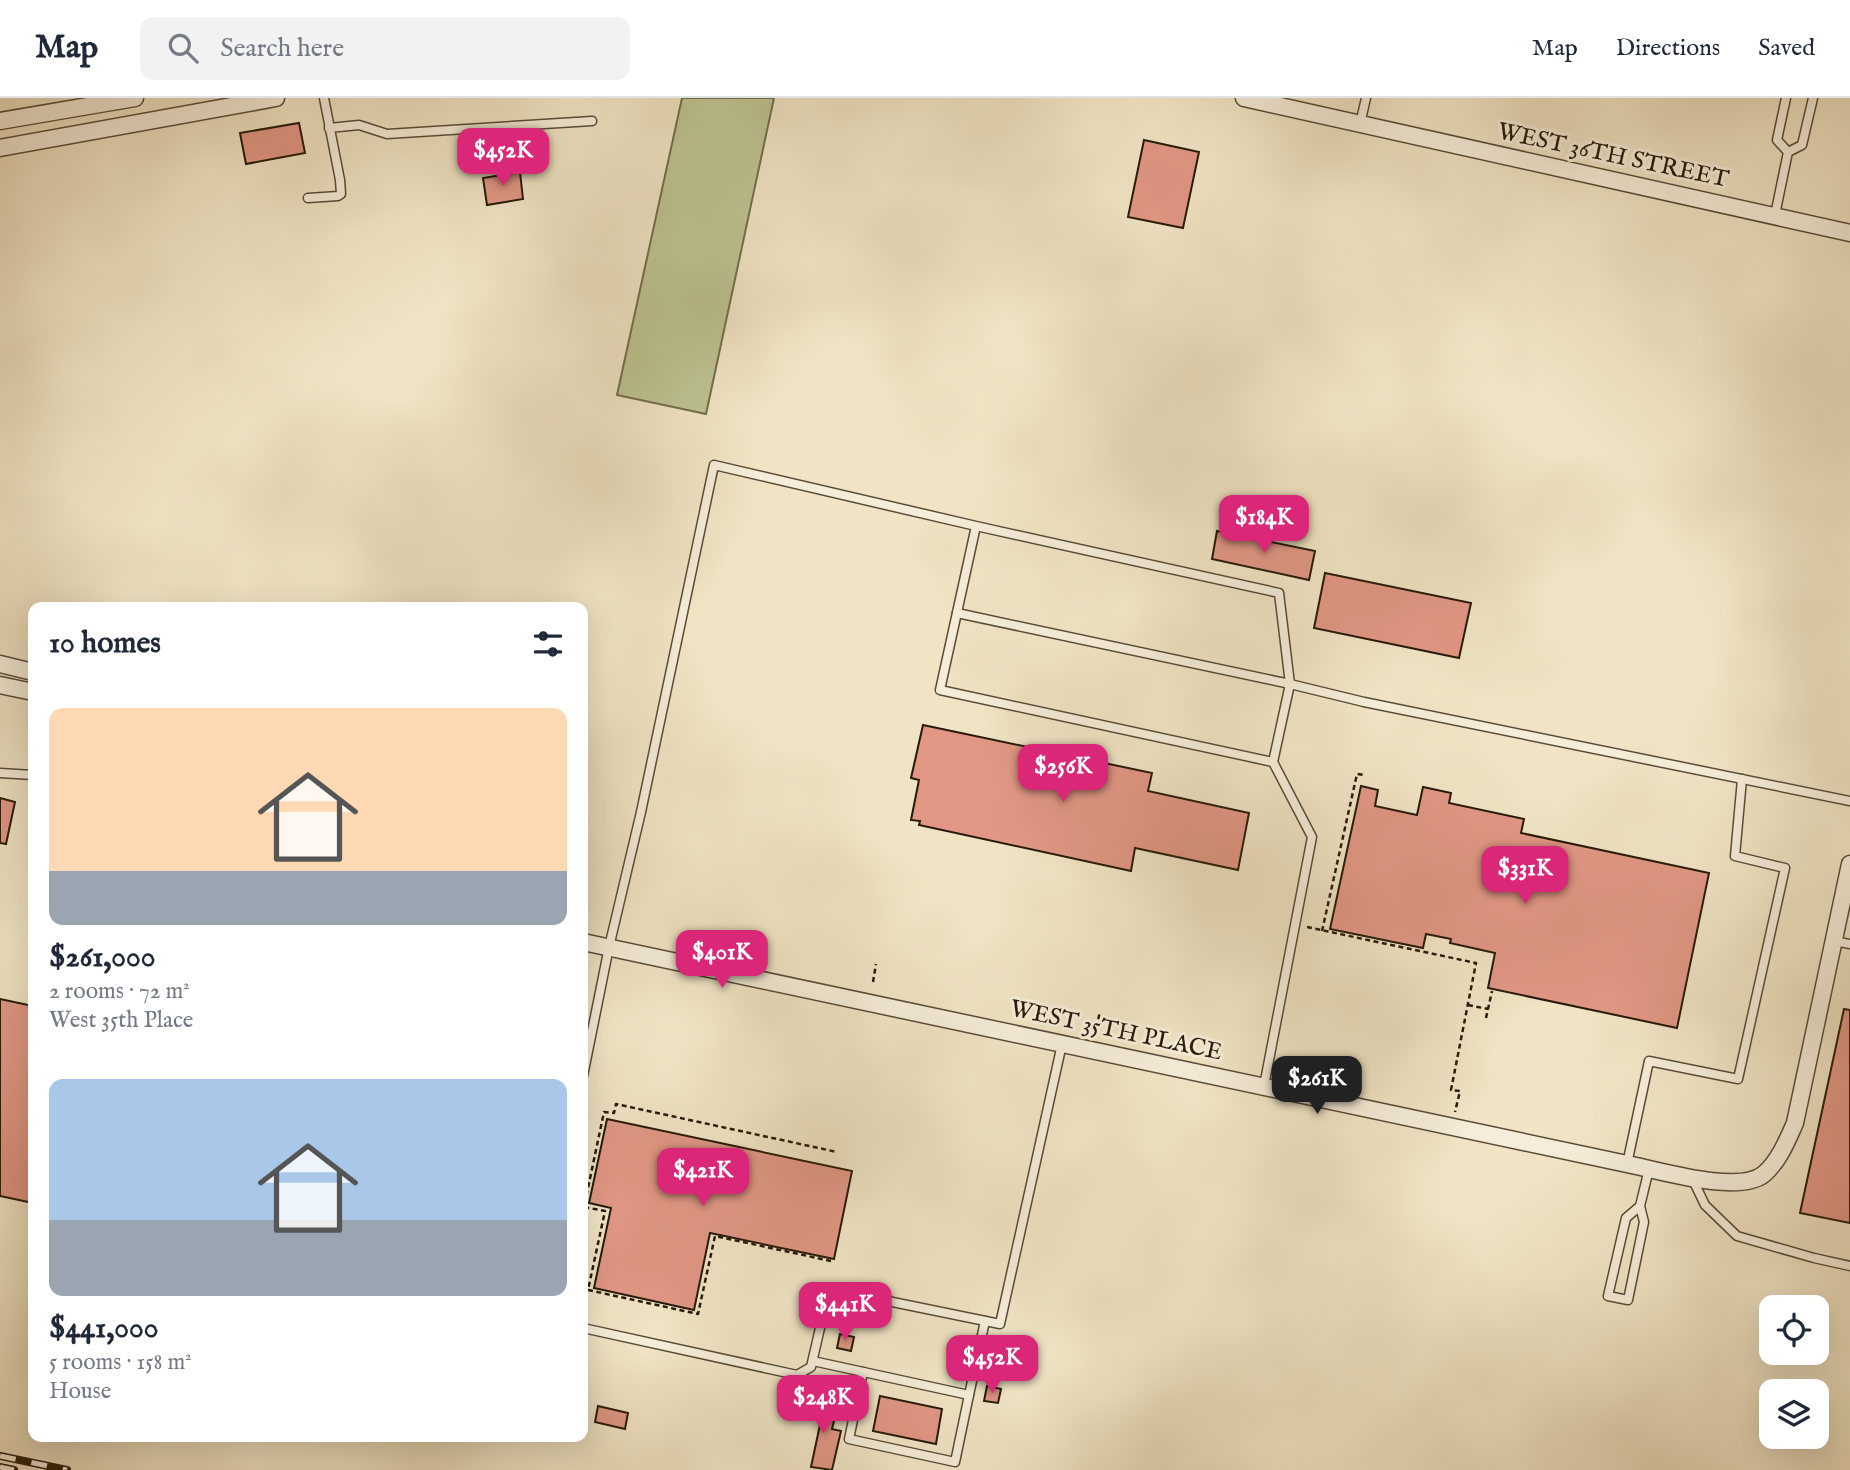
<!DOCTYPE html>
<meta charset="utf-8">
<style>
body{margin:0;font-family:"IM FELL English",serif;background:#f2f2f3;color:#1f2937;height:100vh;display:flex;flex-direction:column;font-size:26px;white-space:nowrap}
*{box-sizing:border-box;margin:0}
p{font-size:23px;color:#747a83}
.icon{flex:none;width:38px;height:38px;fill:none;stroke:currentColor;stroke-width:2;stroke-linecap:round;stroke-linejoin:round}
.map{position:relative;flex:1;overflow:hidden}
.side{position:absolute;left:28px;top:504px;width:560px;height:840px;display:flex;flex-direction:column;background:#fff;border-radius:14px;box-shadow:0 7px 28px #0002}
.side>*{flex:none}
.fabs{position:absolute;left:1759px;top:1197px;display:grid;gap:14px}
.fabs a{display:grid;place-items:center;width:70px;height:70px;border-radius:14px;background:#fff;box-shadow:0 7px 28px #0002;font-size:35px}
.price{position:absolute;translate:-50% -60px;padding:0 16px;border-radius:14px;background:#db2777;color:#fff;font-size:23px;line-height:46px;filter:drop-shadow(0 2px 4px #0008)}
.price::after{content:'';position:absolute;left:50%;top:42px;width:21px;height:16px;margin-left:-10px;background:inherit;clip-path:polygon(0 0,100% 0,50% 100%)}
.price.active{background:#222;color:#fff}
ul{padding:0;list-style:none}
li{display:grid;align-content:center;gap:14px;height:371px;padding:0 21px}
li span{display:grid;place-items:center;height:217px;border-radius:14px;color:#555}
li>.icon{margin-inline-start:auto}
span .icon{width:126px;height:126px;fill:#fffc;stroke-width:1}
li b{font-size:30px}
h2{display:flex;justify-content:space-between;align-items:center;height:84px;padding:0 21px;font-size:30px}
header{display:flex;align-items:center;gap:42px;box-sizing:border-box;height:98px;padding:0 35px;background:#fff;border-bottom:2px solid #e0e1e3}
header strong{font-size:33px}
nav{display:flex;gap:38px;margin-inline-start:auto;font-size:24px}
.search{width:490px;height:63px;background:#f2f2f3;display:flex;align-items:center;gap:18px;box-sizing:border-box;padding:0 24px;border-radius:14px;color:#747a83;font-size:26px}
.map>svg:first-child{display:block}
</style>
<header>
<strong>Map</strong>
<div class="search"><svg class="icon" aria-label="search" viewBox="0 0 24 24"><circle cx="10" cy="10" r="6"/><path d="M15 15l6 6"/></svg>Search here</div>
<nav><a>Map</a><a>Directions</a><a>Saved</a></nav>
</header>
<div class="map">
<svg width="1850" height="1372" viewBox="0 0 1850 1372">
<rect width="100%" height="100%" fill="#f0e4c4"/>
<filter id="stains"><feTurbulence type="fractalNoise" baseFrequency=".00286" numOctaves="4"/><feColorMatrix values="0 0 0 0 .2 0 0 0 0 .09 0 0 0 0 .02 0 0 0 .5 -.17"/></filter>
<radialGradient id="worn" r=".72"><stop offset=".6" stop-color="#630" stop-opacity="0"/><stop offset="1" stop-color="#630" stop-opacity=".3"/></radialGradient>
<polygon fill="#bdc391" stroke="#726e4e" stroke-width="2" points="682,0 774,0 706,316 617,297"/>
<g fill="#e19784" stroke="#271a0a" stroke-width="2">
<polygon points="299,25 305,55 246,66 240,35"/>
<polygon points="1144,42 1199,54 1183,130 1128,119"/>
<polygon points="520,74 523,101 487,107 483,80"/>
<polygon points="1217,433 1315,453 1309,482 1212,461"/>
<polygon points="1325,475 1471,505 1459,560 1314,530"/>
<polygon points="923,627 1152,675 1148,693 1249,715 1238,772 1135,750 1131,773 919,727 920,723 911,722 919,682 911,680"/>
<polygon points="1361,688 1378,692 1375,708 1417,717 1423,689 1451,695 1449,705 1524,721 1521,735 1709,775 1677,930 1488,890 1495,855 1450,845 1451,841 1426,836 1423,850 1330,831"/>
<polygon points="0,700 15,704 6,746 0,745"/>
<polygon points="0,901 33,908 33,1105 0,1098"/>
<polygon points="1844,911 1850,912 1850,1125 1800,1115"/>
<polygon points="607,1021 852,1073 834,1161 710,1135 694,1212 594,1190 611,1110 589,1105"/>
<polygon points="840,1236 854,1239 851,1253 837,1250"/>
<polygon points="987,1288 1001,1291 998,1305 984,1303"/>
<polygon points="880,1298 942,1311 936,1346 873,1333"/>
<polygon points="802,1304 837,1311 832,1331 841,1333 832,1372 811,1369 821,1322 799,1318"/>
<polygon points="598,1308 628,1315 625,1331 595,1324"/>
</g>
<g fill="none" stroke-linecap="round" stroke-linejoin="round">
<g stroke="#594c38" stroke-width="11">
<g id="lane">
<polyline points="1786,0 1777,42 1788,54"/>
<polyline points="1360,26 1366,0"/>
<polyline points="329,30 359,27 387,36 592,23"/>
<polyline points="1788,54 1802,47 1813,0"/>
<polyline points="308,100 338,98 341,96 340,82 324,0"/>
<polyline points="1775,117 1788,54"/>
<polyline points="957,515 1290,586 1364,604 1850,703"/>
<polyline points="0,675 33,677"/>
<polyline points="1834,843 1850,846"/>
<polyline points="583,978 609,849 641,714 714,367 976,428 940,592 1273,664 1290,586 1279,495 976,428"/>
<polyline points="1264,988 1312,739 1273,664"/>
<polyline points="1627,1066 1649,963 1738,981 1785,770 1735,758 1742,681"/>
<polyline points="1693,1082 1705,1107 1737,1138 1814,1160 1850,1168"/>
<polyline points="1640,1108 1626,1120 1608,1198 1628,1202 1644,1124 1640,1108 1649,1071"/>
<polyline points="583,1230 797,1277 811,1269 829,1191 1000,1226 1062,946"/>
<polyline points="813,1263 969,1297 985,1223"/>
<polyline points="863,1274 849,1341 955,1364 969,1297"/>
</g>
</g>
<g stroke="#594c38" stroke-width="19">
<g id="street">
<polyline points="1244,0 1850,135"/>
<polyline points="0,23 135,0"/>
<polyline points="0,50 276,0"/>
<polyline points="0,566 33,574"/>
<polyline points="0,587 33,594"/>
<path d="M583,844L1627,1066C1658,1072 1739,1097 1764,1076C1779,1063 1787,1043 1795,1025L1850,766"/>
</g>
</g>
<g stroke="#271a0a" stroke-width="2.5" stroke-dasharray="5 3.5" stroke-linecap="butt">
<polyline points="1307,829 1476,865 1451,992 1460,993 1455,1014"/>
<polyline points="1322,833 1357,676 1364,677"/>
<polyline points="873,884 876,866"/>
<polyline points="1468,907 1488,911"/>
<polyline points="1486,920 1492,893"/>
<polyline points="1095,938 1100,913"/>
<polyline points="831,1163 715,1138 698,1216 588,1192 605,1113 584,1109 604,1014 614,1015 616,1006 837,1054"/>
</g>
<use href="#lane" stroke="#f5edd9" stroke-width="8"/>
<use href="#street" stroke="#f5edd9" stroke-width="16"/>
<g stroke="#271a0a" stroke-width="8">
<g id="rail">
<polyline points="0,1358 67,1372"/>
<polyline points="0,1369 14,1372"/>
</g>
</g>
<use href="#rail" stroke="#f5edd9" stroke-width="5" stroke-dasharray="16" stroke-linecap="butt"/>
</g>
<g text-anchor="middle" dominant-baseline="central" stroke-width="6" stroke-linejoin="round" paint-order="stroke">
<g font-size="24" fill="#271a0a" stroke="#f5edd9">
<text transform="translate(1613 58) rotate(12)">WEST 36TH STREET</text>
<text transform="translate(1116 933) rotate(12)">WEST 35TH PLACE</text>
</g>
</g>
<rect width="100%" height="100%" filter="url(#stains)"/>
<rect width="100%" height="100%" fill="url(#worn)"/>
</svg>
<div class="fabs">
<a><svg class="icon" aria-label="locate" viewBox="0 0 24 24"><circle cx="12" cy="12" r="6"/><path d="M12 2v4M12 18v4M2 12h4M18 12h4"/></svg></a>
<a><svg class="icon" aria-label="layers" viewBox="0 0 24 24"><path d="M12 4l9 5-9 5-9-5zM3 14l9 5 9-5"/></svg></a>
</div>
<b class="price" style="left:503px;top:90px">$452K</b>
<b class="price" style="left:1264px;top:457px">$184K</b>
<b class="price" style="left:1063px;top:706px">$256K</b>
<b class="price" style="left:1525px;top:808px">$331K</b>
<b class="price" style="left:722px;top:892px">$401K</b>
<b class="price active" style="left:1317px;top:1018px">$261K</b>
<b class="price" style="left:703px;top:1110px">$421K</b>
<b class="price" style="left:845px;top:1244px">$441K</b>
<b class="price" style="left:992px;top:1297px">$452K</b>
<b class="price" style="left:823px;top:1337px">$248K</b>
<section class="side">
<h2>10 homes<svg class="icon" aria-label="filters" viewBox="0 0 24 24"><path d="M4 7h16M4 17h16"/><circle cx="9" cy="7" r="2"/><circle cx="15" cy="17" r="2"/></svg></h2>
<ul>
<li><span style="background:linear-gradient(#ffd9b3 75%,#9aa5b1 0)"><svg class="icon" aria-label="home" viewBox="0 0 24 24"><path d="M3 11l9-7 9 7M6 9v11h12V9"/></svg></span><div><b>$261,000</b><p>2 rooms · 72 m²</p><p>West 35th Place</p></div></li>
<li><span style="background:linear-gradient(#a9c7e8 65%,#9aa5b1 0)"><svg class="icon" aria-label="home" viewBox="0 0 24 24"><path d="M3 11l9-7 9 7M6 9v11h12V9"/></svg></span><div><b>$441,000</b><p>5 rooms · 158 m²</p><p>House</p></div></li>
</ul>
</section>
</div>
